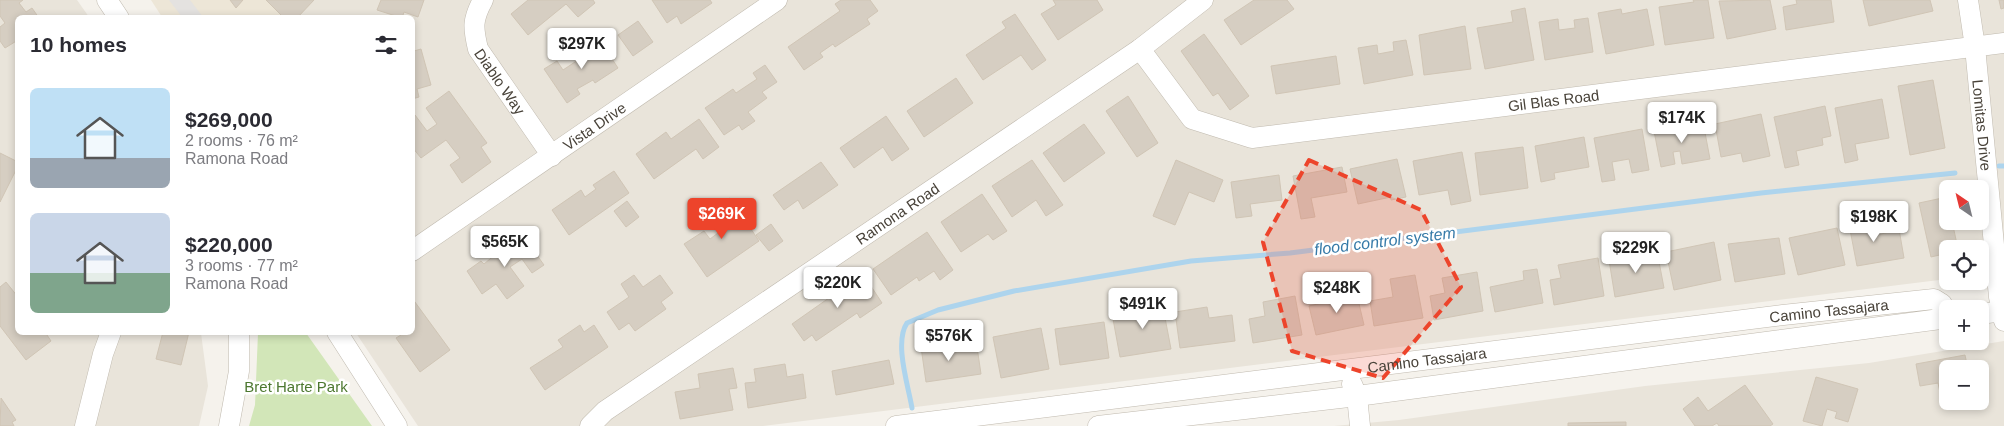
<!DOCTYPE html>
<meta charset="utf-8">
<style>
body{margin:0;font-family:Arial,sans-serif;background:#f7f7f7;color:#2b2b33;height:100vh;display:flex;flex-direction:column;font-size:19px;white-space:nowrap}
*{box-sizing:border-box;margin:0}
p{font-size:16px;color:#7c7c81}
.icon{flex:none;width:28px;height:28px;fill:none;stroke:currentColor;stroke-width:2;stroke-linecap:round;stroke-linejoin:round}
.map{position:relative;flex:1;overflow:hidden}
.panel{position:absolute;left:15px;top:15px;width:400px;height:320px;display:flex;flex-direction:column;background:#fff;border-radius:8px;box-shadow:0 2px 8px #0003}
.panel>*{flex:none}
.needle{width:32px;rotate:325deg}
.buttons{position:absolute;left:1939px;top:180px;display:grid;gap:10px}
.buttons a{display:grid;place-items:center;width:50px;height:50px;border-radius:8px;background:#fff;box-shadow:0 2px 8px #0003;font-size:25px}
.price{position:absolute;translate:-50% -42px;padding:0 11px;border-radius:5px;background:#fff;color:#222;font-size:16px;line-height:32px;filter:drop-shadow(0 1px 2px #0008)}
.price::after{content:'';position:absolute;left:50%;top:30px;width:15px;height:11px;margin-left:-8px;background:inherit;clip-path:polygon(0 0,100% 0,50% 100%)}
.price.selected{background:#ed442b;color:#fff}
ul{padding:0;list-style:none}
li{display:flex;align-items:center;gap:15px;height:125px;padding:0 15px}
li span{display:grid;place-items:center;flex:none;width:140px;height:100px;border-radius:8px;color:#555}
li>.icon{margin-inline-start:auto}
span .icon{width:60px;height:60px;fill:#fffc;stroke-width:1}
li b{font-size:21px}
h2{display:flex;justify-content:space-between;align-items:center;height:60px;padding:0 15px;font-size:21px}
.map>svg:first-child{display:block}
</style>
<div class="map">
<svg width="2004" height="426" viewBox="0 0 2004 426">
<rect width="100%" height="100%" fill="#f5f2ec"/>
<g fill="#e9e4da" fill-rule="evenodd">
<polygon points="0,0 77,0 89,17 18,18 18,332 201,333 208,386 199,426 0,426"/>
<path d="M307,0H2004V272L1980,275V249H1948L1947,279L763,426H418L356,333L412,332V18H289ZM1948,189H1980V221H1948Z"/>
<path d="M2004,341V426H1334L1399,420L1645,386L1869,363ZM1948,369H1980V401H1948Z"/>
</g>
<polygon fill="#ede6d7" points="151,0 307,0 289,18 162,17"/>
<polygon fill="#d2e6b8" points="258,333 306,333 372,426 249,426 255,405"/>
<polygon fill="#e4e2e0" points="169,0 190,0 203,17 182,17"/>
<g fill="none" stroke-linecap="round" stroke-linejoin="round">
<g stroke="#add4ed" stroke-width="5">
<polyline points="1999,166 2004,166"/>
<path d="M912,408C908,385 894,342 907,323L938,310L1014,291L1191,261L1290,253L1761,193L1955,173"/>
</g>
</g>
<g fill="#d6cec2" stroke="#d0c5b5">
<polygon points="0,0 23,0 19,3 26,12 32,8 39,18 18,18 18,40 5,48 0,41 0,27 5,23 0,16"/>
<polygon points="230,0 243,0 236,8"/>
<polygon points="266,0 314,0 297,18 284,18"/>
<polygon points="381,0 424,0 418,17 404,12 402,18 377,10"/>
<polygon points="528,0 593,0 595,3 578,17 566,4 528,35 511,14"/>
<polygon points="652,0 710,0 712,3 681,24 677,16 667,23"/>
<polygon points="841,0 870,0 878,11 867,19 870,24 835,47 833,44 820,53 823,57 804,70 788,47 840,11 835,4"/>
<polygon points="1053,0 1097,0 1103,10 1058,40 1041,14 1056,5"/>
<polygon points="1254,0 1287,0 1294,9 1241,45 1224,20"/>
<polygon points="1693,0 1708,0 1714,38 1665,45 1659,7 1694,2"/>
<polygon points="1770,0 1776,29 1727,39 1719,1"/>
<polygon points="1796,0 1831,0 1834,22 1786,30 1783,7 1797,4"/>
<polygon points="1863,0 1930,0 1933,11 1869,26"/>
<polygon points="1999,0 2004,0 2004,8 2001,9"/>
<polygon points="1525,8 1534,60 1485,69 1477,28 1513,22 1511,11"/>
<polygon points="1621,9 1622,14 1647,9 1654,45 1606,54 1598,13"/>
<polygon points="1015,14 1046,60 1032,70 1021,55 983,80 966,55 1006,28 1002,22"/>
<polygon points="1588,18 1593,52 1545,60 1539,22 1558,19 1559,30 1575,28 1574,20"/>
<polygon points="638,21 653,42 633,56 618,35"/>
<polygon points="1465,26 1471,69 1424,75 1419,35"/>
<polygon points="1204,34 1249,96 1230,110 1218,93 1213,96 1181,51"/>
<polygon points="599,39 618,68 595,83 593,80 577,89 580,94 567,103 544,69 557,61 563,70 578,60 575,55"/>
<polygon points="1406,40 1413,75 1364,84 1358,48 1377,45 1378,54 1394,51 1393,42"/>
<polygon points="412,46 414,51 421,49 431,85 417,89 419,97 412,99"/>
<polygon points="1336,56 1340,84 1276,94 1271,66"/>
<polygon points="765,65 777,82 762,92 767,98 748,112 755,121 742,130 739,125 724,135 705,108 733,89 736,93 757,79 753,73"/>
<polygon points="956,78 973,103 924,137 907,111"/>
<polygon points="1933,80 1945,148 1910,155 1898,86"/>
<polygon points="449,91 487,143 481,147 491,162 462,183 450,165 460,158 446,140 421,158 412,147 412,117 415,115 427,131 437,124 426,108"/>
<polygon points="1128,96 1158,143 1137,157 1106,111"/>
<polygon points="1882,99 1889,138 1855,144 1858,160 1845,163 1835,108"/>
<polygon points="1825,106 1831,136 1822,138 1823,145 1796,151 1799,165 1785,168 1774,117"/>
<polygon points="1761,114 1770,156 1743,162 1741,153 1721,157 1715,124"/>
<polygon points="886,116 909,149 892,161 883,147 854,168 840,148"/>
<polygon points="699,119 719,147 703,159 696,149 654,179 636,154 666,132 671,139"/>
<polygon points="1703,122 1710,159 1682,164 1680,151 1673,152 1675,164 1661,167 1654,131"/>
<polygon points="1084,124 1105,153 1064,182 1043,153"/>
<polygon points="1642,129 1649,170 1632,173 1629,159 1612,162 1615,180 1602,182 1594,138"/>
<polygon points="1584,137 1589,167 1554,173 1555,179 1541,182 1535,146"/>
<polygon points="1523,147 1528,188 1480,195 1475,153"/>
<polygon points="1462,152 1471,201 1451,205 1448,190 1419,195 1413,161"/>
<polygon points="0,153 18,162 18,166 0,202"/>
<polygon points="1397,159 1406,197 1391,200 1391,197 1358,204 1350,169"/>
<polygon points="1032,160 1063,205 1046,216 1036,200 1012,217 992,186"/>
<polygon points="1176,160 1223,180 1214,202 1189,192 1175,225 1153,216"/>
<polygon points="821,162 838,185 803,209 798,200 784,210 773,195"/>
<polygon points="1342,167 1347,192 1311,198 1315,217 1301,219 1293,176"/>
<polygon points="614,171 629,193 569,235 552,210 581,190 585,197 596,189 593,185"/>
<polygon points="1279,175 1282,200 1250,204 1252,216 1236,218 1231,182"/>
<polygon points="982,194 1007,231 993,240 988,234 961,252 941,222"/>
<polygon points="1947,197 1948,221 1952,221 1958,249 1948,249 1948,253 1931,257 1919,203"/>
<polygon points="730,198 759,241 707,277 684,244 704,231 710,239 722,230 709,212"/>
<polygon points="627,201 639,217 626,227 614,211"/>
<polygon points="1867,215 1871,237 1899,229 1904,258 1857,266 1848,219"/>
<polygon points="771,224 783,241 769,251 756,235"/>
<polygon points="1837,228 1845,265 1798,275 1789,238"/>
<polygon points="927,232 953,270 940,280 934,271 919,281 917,277 891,295 873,269"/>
<polygon points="521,233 544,265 532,273 522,259 510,267 524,286 507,299 496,284 482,294 467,271 481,261 484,264"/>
<polygon points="1779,238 1785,274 1735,282 1728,244"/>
<polygon points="1714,242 1721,280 1674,290 1666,252"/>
<polygon points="1657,251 1664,288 1615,297 1609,260"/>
<polygon points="1598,258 1604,296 1554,305 1550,280 1561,278 1558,265"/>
<polygon points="1537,269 1543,303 1495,312 1490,287 1524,280 1523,271"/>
<polygon points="1477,272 1483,311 1434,320 1430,296 1445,293 1442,278"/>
<polygon points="863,274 882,303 860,318 857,313 816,341 812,335 804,341 792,324"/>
<polygon points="634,275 643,287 660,275 673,293 661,302 666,309 635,331 629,323 619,330 607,312 629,297 621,284"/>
<polygon points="1415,275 1423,318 1374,326 1370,301 1393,297 1390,279"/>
<polygon points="6,282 18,297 18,332 45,332 51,341 26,360 0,326 0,287"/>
<polygon points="1356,291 1364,325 1316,335 1309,306 1344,298 1343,294"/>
<polygon points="1295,296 1302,335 1253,343 1249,319 1265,316 1263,302"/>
<polygon points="1161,297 1171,349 1120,357 1113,319 1137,314 1134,302"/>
<polygon points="412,298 450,350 420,372 396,338 401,335 399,332 412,332"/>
<polygon points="1207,307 1209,318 1232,315 1235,341 1180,348 1175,312"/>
<polygon points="1104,322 1109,358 1060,365 1055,329"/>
<polygon points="580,325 584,332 594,325 608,347 545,390 530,368 563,347 558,340"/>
<polygon points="1041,328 1049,369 1001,378 993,337"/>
<polygon points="163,332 189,332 181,365 156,359"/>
<polygon points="952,343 953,351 977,347 981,374 926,382 921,347"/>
<polygon points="1965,355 1968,369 1948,369 1948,401 1974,401 1943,407 1938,383 1920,386 1916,364"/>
<polygon points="889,360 894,384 836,395 832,371"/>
<polygon points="785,364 787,377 803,374 806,398 748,408 745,383 756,382 754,369"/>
<polygon points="733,368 737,388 729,389 733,410 680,419 675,392 700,388 698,374"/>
<polygon points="1816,377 1858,389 1848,422 1835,418 1837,412 1827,409 1822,426 1803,421"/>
<polygon points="1745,385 1773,424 1770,426 1719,426 1717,423 1712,426 1695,426 1683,409 1698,397 1708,411"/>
<polygon points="1,398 16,420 12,422 14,426 0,426"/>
<polygon points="1626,422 1626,426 1568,426 1568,423"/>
</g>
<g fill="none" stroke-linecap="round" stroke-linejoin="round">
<g stroke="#c0baaf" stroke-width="21">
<g id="minor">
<polyline points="107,0 119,18"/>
<path id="s1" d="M483,0C472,20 473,28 478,49L552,156"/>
<path id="s2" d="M1968,0L1975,47L1999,297L2004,321"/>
<path id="s3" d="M1140,49L1192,119L1252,138L2004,43"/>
<path id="s4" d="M412,251L777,0"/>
<polyline points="1980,314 2004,311"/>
<polyline points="337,332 397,426"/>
<polyline points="1352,384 1357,396 1360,426"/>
<polyline points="85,426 103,354 111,332"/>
<polyline points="229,426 239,371 239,332"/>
<path id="s5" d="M590,426L605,411L1140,49L1203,0"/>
<path id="s6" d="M896,426L1783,315L1934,299L1942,304L1948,318L1357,396L1098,426"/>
</g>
</g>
<use href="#minor" stroke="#fff" stroke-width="20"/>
</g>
<path fill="#ed442b" fill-opacity="0.2" stroke="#ed442b" stroke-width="4" stroke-dasharray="10 6" stroke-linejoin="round" d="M1309,160L1421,210L1461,287L1383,378L1292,351L1263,242Z"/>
<g text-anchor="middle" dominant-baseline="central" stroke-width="5" stroke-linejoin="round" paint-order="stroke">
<g font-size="15" fill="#49433a" stroke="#fff">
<text stroke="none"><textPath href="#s1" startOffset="90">Diablo Way</textPath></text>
<text stroke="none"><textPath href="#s3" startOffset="454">Gil Blas Road</textPath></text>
<text stroke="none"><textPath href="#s4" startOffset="221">Vista Drive</textPath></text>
<text stroke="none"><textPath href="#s2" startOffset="126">Lomitas Drive</textPath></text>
<text stroke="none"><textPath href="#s5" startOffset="374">Ramona Road</textPath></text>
<text stroke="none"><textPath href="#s6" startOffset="940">Camino Tassajara</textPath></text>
<text stroke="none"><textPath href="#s6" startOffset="535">Camino Tassajara</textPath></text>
</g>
<g font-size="15" fill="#4d7830" stroke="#fff">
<text x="296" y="386">Bret Harte Park</text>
</g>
<g font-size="16" font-style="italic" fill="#367aa8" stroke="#fff">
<text transform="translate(1385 241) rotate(-7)">flood control system</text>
</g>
</g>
</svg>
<div class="buttons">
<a><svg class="needle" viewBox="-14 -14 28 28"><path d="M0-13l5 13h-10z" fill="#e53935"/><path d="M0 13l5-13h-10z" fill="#7c7c81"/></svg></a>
<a><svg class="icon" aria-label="locate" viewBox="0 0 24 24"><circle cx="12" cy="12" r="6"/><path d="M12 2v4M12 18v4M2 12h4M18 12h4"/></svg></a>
<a>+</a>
<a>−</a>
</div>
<b class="price" style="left:582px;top:70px">$297K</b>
<b class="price" style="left:1682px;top:144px">$174K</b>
<b class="price selected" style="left:722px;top:240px">$269K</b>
<b class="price" style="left:1874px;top:243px">$198K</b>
<b class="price" style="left:505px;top:268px">$565K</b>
<b class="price" style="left:1636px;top:274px">$229K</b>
<b class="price" style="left:838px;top:309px">$220K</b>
<b class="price" style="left:1337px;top:314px">$248K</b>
<b class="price" style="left:1143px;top:330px">$491K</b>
<b class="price" style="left:949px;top:362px">$576K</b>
<section class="panel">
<h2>10 homes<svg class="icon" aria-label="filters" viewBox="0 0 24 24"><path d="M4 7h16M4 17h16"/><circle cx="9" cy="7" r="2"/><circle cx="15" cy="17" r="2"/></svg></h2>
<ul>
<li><span style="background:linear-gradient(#bfe0f5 70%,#9aa5b1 0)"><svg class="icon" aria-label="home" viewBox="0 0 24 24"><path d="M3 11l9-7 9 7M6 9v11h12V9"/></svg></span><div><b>$269,000</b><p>2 rooms · 76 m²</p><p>Ramona Road</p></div></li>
<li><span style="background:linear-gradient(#c9d6e8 60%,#7fa58c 0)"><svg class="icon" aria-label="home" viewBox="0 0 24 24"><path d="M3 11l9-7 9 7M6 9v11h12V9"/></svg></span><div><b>$220,000</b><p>3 rooms · 77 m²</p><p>Ramona Road</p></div></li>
</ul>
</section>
</div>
